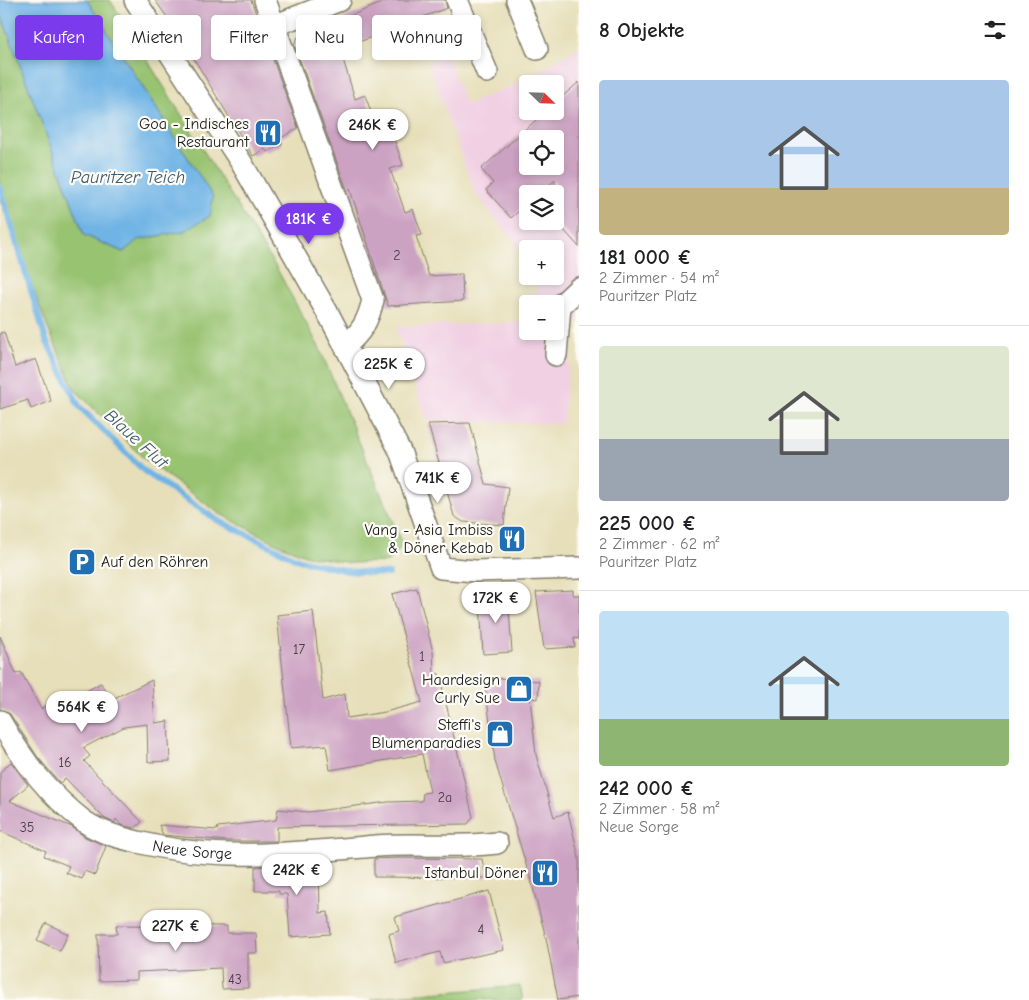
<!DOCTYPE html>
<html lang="de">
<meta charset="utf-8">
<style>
body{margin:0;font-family:"Comic Neue",sans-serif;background:#f6f6f6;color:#202124;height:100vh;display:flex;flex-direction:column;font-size:19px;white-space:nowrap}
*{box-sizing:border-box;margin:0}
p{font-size:16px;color:#757577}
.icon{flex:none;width:28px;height:28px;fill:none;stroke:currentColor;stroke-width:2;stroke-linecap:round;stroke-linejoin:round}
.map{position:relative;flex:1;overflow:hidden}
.sheet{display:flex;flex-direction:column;background:#fff;width:450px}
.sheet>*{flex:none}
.top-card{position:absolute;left:15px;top:15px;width:475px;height:45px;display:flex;gap:10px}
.needle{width:32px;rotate:113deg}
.controls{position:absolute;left:519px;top:75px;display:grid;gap:10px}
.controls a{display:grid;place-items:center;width:45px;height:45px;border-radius:5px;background:#fff;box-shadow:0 2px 8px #0003;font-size:25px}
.price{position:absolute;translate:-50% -42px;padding:0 11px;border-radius:18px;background:#fff;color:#222;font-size:16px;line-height:32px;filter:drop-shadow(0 1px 2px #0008)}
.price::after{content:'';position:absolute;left:50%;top:30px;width:15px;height:11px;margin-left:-8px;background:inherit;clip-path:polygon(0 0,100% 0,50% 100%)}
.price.selected{background:#7c3aed;color:#fff}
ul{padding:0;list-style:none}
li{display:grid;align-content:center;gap:10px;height:265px;padding:0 20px}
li+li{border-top:1px solid #e0e0e0}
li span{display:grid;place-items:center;height:155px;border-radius:5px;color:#555}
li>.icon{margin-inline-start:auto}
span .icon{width:90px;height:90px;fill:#fffc;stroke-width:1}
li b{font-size:21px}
h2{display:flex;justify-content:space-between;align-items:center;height:60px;padding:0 20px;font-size:21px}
.pill{padding:0 18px;border-radius:5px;background:#fff;box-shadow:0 2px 8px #0003;font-size:18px;line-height:45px}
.pill.selected{background:#7c3aed;color:#fff}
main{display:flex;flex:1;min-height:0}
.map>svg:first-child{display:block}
</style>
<main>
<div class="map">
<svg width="579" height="1000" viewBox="0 0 579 1000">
<rect width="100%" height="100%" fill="#fdfcf7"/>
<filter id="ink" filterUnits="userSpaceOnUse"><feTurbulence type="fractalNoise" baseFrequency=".02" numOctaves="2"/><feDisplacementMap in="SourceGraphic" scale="10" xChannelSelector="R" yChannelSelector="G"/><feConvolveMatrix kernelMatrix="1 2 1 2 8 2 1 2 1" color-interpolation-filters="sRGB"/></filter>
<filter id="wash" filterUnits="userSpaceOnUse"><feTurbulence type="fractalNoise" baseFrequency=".0096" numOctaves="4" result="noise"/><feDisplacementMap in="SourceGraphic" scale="20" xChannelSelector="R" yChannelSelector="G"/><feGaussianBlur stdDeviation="1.12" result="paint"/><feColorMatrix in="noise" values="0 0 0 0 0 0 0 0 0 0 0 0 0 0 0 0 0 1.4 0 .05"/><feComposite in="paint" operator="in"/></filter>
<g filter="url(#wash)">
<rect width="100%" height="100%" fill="#e7dfba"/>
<path fill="#f1d0e3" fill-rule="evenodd" d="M579,47V319L574,322L562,424L426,420L396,327L527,322L528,331H555V304H535L538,276H555V249H528L527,257L475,193L428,63L447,56L466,105L529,78ZM528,84H555V111H528ZM528,139H555V166H528ZM528,194H555V221H528Z"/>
<g fill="#98c371" stroke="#5a7046">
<polygon points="87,0 110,0 277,269 319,347 403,546 387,562 350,563 308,556 280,545 220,514 144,459 75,390 47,326 0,200 0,12 84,235 123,252 138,240 184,231 213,197"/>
<polygon points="520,986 523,1000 371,1000 393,996"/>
</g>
<polygon fill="#6fb4e5" stroke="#466880" points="0,0 87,0 213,197 210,216 184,231 138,240 123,252 84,235 0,12"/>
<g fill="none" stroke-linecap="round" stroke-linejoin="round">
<polyline stroke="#6fb4e5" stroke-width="6" points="0,188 46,340 79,406 144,471 217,520 299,560 348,571 389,574"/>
</g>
<g id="blocks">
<g fill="#cca2c2" fill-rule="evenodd">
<polygon points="155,0 251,0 298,128 281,138 282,145 267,152 265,149 253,156 180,36"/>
<polygon points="389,0 445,0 447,8 415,20 418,29 397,37 394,29 340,49 355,99 365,95 377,129 389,125 403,165 390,169 405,212 413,209 422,235 416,236 429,276 462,274 463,301 388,306 350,189 347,190 294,44 298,37"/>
<path d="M579,82V247L555,220V180L539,194H528V203L511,218L486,190L493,183L481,169L546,111H555V103ZM528,139H555V166H528Z"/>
<polygon points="4,332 15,367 36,359 51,401 31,409 28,400 0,409 0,333"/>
<polygon points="470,423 486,484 508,487 504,525 463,522 454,516 428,424"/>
<polygon points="417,588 433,652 434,673 439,674 473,817 468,824 277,827 277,841 227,841 163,835 159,825 217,830 218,827 276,820 278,809 308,812 388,802 422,801 423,793 430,792 422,754 330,770 326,745 291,748 277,615 313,611 323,700 345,694 347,718 385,712 422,702 392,594"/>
<polygon points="573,590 573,595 579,595 579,639 574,638 575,647 544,649 536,592"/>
<polygon points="508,594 512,652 483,654 480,602 487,595"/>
<polygon points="0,636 16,674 21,672 41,709 50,702 54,708 101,683 110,700 152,680 155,723 168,721 170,761 148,762 147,724 124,727 83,748 90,756 84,761 142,822 135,828 121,825 116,819 114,823 104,818 65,778 60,783 37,756 10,714 0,709"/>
<polygon points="484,677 539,681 538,699 530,698 536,755 554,817 568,812 579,858 579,997 558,1000 546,938 531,880 532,878 530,878 495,761"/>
<polygon points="11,762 28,785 10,801 72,827 85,837 106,846 95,875 84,871 82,879 66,873 69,866 44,856 46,851 0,831 0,772"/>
<polygon points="399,858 482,859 486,878 374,877 374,859"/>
<polygon points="319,863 320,913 328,912 330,934 290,937 287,894 279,894 279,891 255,891 255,867"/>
<polygon points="489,891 504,950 443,963 440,952 396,963 389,934 399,931 395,917"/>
<polygon points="46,923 68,934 60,951 37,940"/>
<polygon points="116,925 227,926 227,933 256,933 257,953 248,953 248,988 222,989 221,968 137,972 137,980 99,981 98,934 117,934"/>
</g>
</g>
</g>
<g filter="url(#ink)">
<use href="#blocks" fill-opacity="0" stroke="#827e6b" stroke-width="1"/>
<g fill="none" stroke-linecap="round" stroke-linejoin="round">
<g stroke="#827e6b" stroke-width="24">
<g id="minor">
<polyline points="135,0 241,162 330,317 400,451 441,568 475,571 579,568"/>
<path d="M265,0L373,300C368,321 362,332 345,346"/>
<polyline points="457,0 487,72"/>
<polyline points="517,0 537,49"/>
<polyline points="276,25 340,0"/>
<polyline points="556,355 560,306 579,288"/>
<path id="s1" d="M0,721C23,761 48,794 85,822C101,833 120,838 138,842C216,862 296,853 376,846C416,843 457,848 497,843"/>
</g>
</g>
<use href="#minor" stroke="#fff" stroke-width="21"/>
</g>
</g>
<defs>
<g id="restaurant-square" transform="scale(1.4375)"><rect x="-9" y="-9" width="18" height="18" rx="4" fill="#1f6fb2" stroke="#fdfcf7"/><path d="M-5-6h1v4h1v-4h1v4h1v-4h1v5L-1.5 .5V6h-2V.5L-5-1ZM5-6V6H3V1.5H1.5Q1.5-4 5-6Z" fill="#fff"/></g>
<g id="parking-square" transform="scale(1.4375)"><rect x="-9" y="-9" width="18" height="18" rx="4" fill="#1f6fb2" stroke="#fdfcf7"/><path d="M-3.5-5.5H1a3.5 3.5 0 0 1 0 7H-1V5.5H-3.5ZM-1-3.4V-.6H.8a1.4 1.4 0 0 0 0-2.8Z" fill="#fff"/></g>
<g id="shop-square" transform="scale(1.4375)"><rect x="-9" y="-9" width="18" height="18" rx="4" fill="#1f6fb2" stroke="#fdfcf7"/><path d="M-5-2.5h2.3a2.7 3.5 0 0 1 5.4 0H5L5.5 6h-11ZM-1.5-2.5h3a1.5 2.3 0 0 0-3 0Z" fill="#fff"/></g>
</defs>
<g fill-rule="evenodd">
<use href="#restaurant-square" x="268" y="133"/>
<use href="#restaurant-square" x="512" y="539"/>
<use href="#parking-square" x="82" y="562"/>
<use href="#shop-square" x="519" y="689"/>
<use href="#shop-square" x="500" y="734"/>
<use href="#restaurant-square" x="545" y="873"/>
</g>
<g text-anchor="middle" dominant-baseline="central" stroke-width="4.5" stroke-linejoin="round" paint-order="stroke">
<g font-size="14" fill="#483e46">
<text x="397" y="255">2</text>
<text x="299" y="649">17</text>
<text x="422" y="656">1</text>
<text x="65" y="762">16</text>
<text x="445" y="797">2a</text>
<text x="27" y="827">35</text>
<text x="481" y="929">4</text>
<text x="235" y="979">43</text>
</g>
<g font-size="16" fill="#1c1c1c" stroke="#fdfcf7" text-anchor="end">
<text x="249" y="124">Goa - Indisches<tspan x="249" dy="18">Restaurant</tspan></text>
<text x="493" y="530">Vang - Asia Imbiss<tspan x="493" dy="18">&amp; Döner Kebab</tspan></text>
<text x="101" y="562" text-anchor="start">Auf den Röhren</text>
<text x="500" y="680">Haardesign<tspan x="500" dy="18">Curly Sue</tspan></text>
<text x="481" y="725">Steffi's<tspan x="481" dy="18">Blumenparadies</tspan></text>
<text x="526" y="873">Istanbul Döner</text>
</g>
<g font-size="16" fill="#1c1c1c" stroke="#fdfcf7">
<text stroke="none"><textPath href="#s1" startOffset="245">Neue Sorge</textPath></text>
</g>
<g font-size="18" font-style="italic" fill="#3d596c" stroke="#fdfcf7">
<text x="128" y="177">Pauritzer Teich</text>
<text transform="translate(136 439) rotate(42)">Blaue Flut</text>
</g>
</g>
</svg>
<div class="controls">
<a><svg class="needle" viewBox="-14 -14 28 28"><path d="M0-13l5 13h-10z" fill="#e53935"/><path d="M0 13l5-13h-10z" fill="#757577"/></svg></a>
<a><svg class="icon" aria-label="locate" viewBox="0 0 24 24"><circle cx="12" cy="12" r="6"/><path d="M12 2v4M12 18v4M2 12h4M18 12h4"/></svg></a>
<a><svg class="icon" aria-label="layers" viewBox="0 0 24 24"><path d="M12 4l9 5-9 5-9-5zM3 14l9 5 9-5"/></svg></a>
<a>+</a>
<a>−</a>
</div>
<b class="price" style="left:373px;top:151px">246K €</b>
<b class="price selected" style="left:309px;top:245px">181K €</b>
<b class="price" style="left:389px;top:390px">225K €</b>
<b class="price" style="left:438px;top:504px">741K €</b>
<b class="price" style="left:496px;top:624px">172K €</b>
<b class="price" style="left:82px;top:733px">564K €</b>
<b class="price" style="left:297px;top:896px">242K €</b>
<b class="price" style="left:176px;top:952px">227K €</b>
<div class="top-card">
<a class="pill selected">Kaufen</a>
<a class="pill">Mieten</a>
<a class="pill">Filter</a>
<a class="pill">Neu</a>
<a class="pill">Wohnung</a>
</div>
</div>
<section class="sheet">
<h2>8 Objekte<svg class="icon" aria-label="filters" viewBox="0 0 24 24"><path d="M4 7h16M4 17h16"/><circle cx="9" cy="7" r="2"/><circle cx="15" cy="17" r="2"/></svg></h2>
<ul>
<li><span style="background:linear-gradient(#a9c7e8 70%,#c2b280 0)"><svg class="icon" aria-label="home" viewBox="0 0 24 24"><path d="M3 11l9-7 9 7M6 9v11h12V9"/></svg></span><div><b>181 000 €</b><p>2 Zimmer · 54 m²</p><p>Pauritzer Platz</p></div></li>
<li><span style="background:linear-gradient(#dfe7d0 60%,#9aa5b1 0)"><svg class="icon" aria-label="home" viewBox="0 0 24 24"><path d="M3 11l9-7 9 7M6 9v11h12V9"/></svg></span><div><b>225 000 €</b><p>2 Zimmer · 62 m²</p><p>Pauritzer Platz</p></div></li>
<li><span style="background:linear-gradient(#bfe0f5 70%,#8fb573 0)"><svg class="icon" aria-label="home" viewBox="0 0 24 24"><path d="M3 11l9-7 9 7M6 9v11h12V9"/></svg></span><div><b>242 000 €</b><p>2 Zimmer · 58 m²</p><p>Neue Sorge</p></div></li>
</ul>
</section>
</main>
